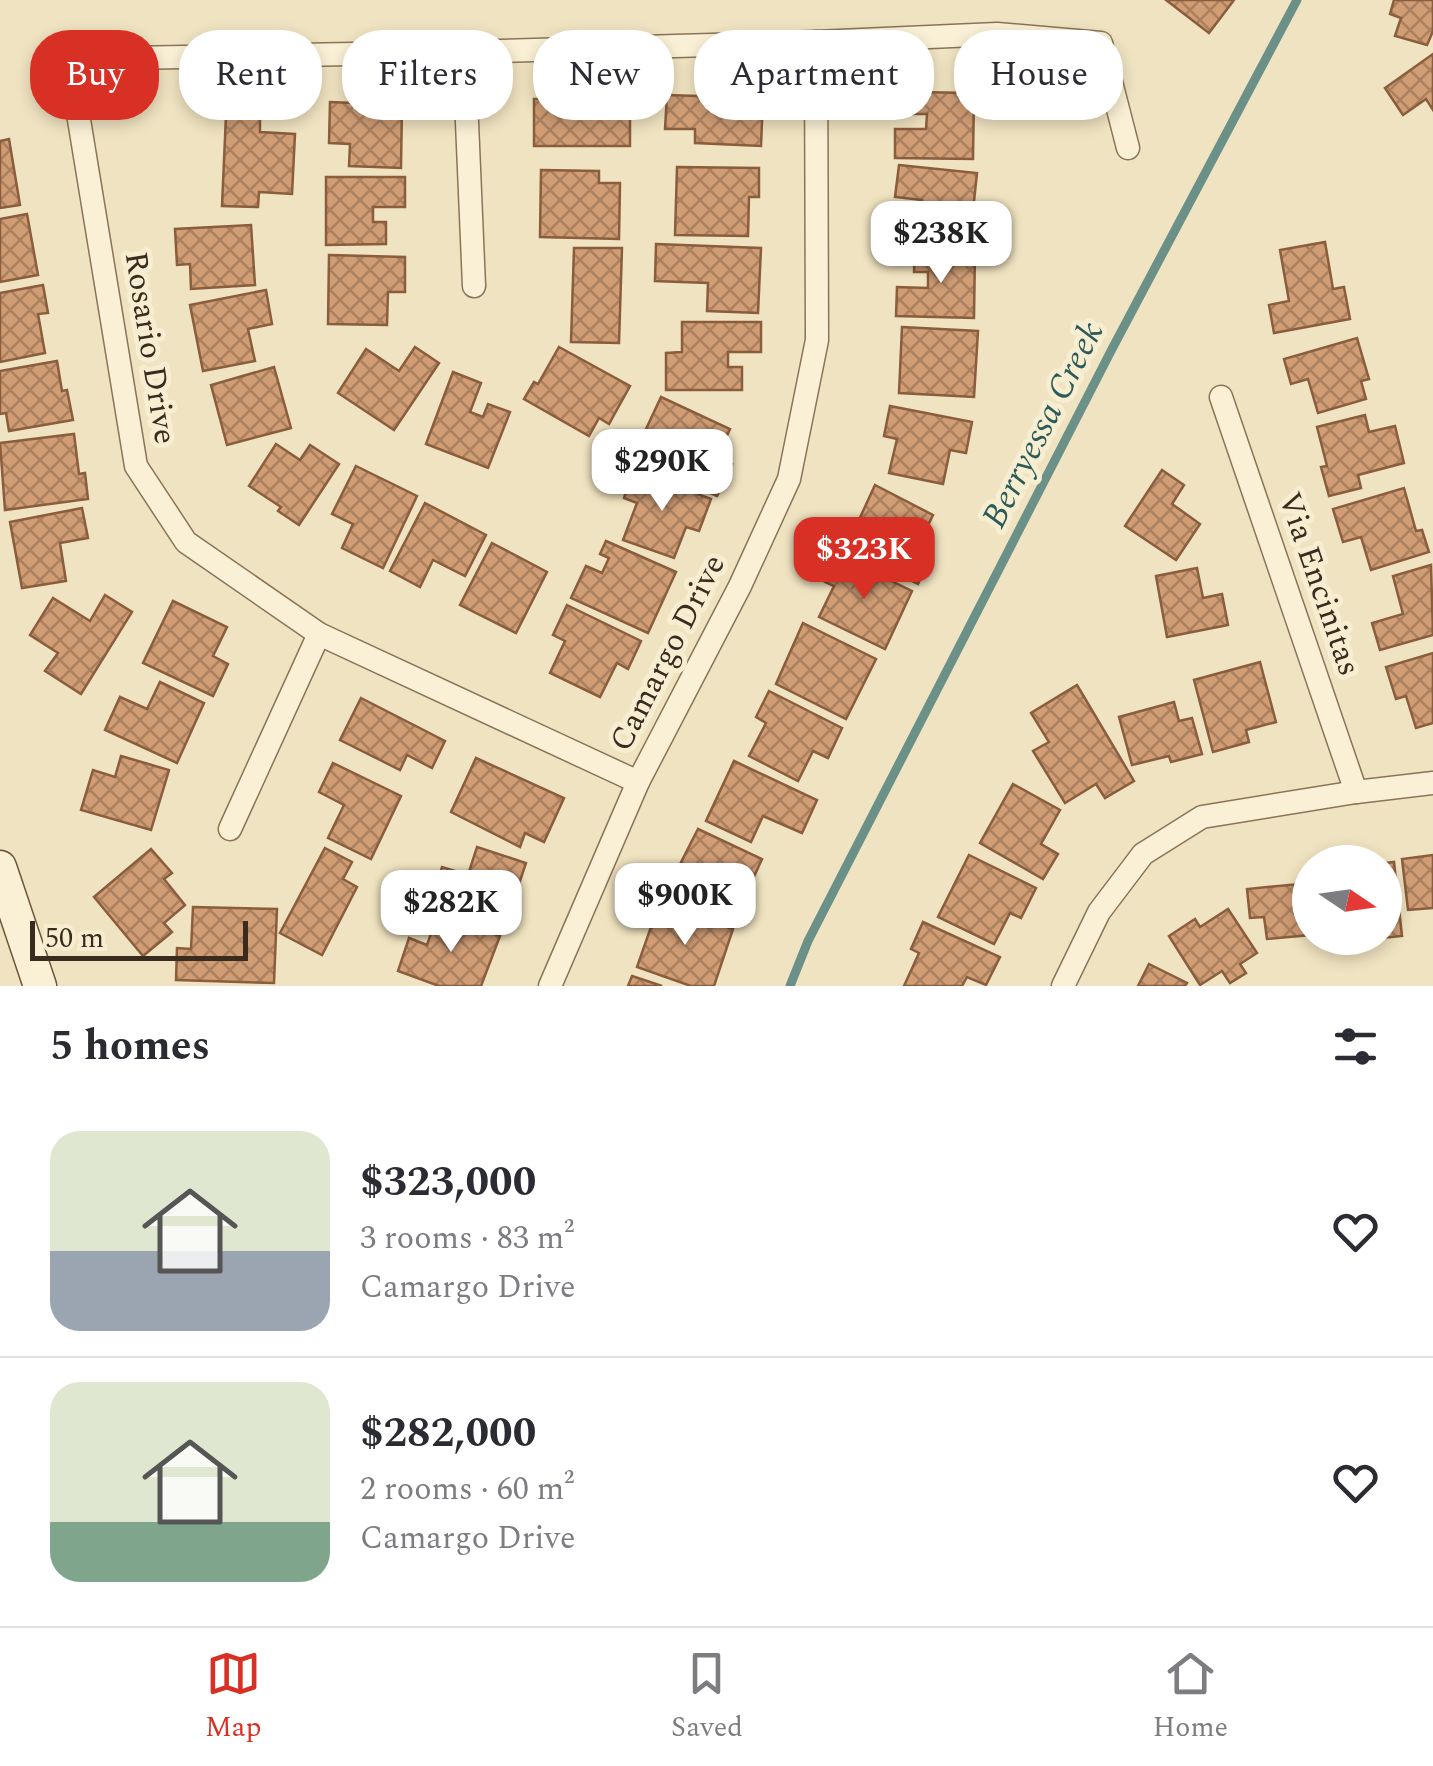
<!DOCTYPE html>
<meta charset="utf-8">
<style>
body{margin:0;font-family:Spectral,serif;background:#f7f7f7;color:#2b2b33;height:100vh;display:flex;flex-direction:column;font-size:38px;white-space:nowrap}
*{box-sizing:border-box;margin:0}
p{font-size:32px;color:#7c7c81}
.icon{flex:none;width:55px;height:55px;fill:none;stroke:currentColor;stroke-width:2;stroke-linecap:round;stroke-linejoin:round}
.map{position:relative;height:986px;overflow:hidden}
.drawer{display:flex;flex-direction:column;background:#fff;flex:1}
.drawer>*{flex:none}
.banner{position:absolute;left:30px;top:30px;width:1375px;height:90px;display:flex;gap:20px}
.needle{width:65px;rotate:103deg}
.controls{position:absolute;left:1292px;top:845px;display:grid;gap:20px}
.controls a{display:grid;place-items:center;width:110px;height:110px;border-radius:50%;background:#fff;box-shadow:0 5px 15px #0003;font-size:50px}
.scale{position:absolute;left:30px;bottom:25px;width:218px;box-sizing:border-box;padding-left:10px;border:5px solid #392b1d;border-top:0;font-size:28px;line-height:35px;white-space:nowrap;color:#392b1d;-webkit-text-stroke:8px #f7edd1;paint-order:stroke}
.price{position:absolute;translate:-50% -85px;padding:0 22px;border-radius:20px;background:#fff;color:#222;font-size:32px;line-height:65px;filter:drop-shadow(0 2px 5px #0008)}
.price::after{content:'';position:absolute;left:50%;top:60px;width:30px;height:22px;margin-left:-15px;background:inherit;clip-path:polygon(0 0,100% 0,50% 100%)}
.price.selected{background:#d93025;color:#fff}
ul{padding:0;list-style:none}
li{display:flex;align-items:center;gap:30px;height:250px;padding:0 50px}
li+li{border-top:2px solid #e1e1e2}
li span{display:grid;place-items:center;flex:none;width:280px;height:200px;border-radius:30px;color:#555}
li>.icon{margin-inline-start:auto}
span .icon{width:120px;height:120px;fill:#fffc;stroke-width:1}
li b{font-size:42px}
h2{display:flex;justify-content:space-between;align-items:center;height:120px;padding:0 50px;font-size:42px}
.chip{padding:0 35px;border-radius:40px;background:#fff;box-shadow:0 5px 15px #0003;font-size:35px;line-height:90px}
.chip.selected{background:#d93025;color:#fff}
.dock{display:flex;justify-content:space-around;align-items:center;height:140px;border-top:2px solid #e1e1e2;background:#fff;font-size:28px;color:#7c7c81}
.dock a{display:grid;justify-items:center;gap:5px}
.dock .selected{color:#d93025}
.map>svg:first-child{display:block}
</style>
<div class="map">
<svg width="1433" height="986" viewBox="0 0 1433 986">
<defs>
<pattern id="building-cross-hatch" width="8" height="8" patternUnits="userSpaceOnUse" patternTransform="scale(2.5)"><rect width="8" height="8" fill="#d09d75"/><path d="M0 0l8 8M0 8l8-8" fill="none" stroke="#aa805f"/></pattern>
</defs>
<rect width="100%" height="100%" fill="#f0e3c1"/>
<g fill="none" stroke-linecap="round" stroke-linejoin="round">
<polyline stroke="#6a9088" stroke-width="9" points="790,986 808,941 1112,349 1297,0"/>
</g>
<g fill="url(#building-cross-hatch)" stroke="#8a5d3c" stroke-width="2.5">
<polygon points="1166,0 1234,0 1209,33"/>
<polygon points="1394,0 1433,0 1433,31 1427,45 1395,36 1401,18 1390,14"/>
<polygon points="1433,54 1433,110 1426,99 1403,115 1385,88"/>
<polygon points="913,92 974,93 973,159 895,158 895,129 926,129 927,114 912,114"/>
<polygon points="667,95 763,98 761,146 695,143 695,129 665,129"/>
<rect x="534" y="99" width="96" height="47"/>
<polygon points="330,102 402,105 401,168 349,166 350,144 329,143"/>
<polygon points="226,115 260,117 260,132 295,134 292,194 259,192 258,207 222,206"/>
<polygon points="9,139 20,205 0,208 0,141"/>
<polygon points="899,165 977,173 970,239 919,234 922,200 895,197"/>
<polygon points="677,167 759,168 759,197 749,197 748,236 675,235"/>
<polygon points="541,170 599,171 599,183 620,183 619,239 540,237"/>
<polygon points="326,177 405,177 405,207 373,207 373,222 386,222 386,244 326,245"/>
<polygon points="27,214 38,275 0,282 0,219"/>
<polygon points="251,225 255,285 191,289 190,264 177,265 175,229"/>
<polygon points="1325,242 1333,289 1344,287 1350,319 1274,333 1269,305 1289,301 1280,250"/>
<polygon points="656,244 761,248 758,313 707,311 708,283 655,281"/>
<polygon points="574,248 622,248 619,343 571,342"/>
<polygon points="915,249 975,251 974,318 896,316 897,287 928,288 928,272 914,272"/>
<polygon points="329,255 405,257 405,292 388,292 387,325 328,324"/>
<polygon points="43,285 48,313 38,314 45,353 0,362 0,293"/>
<polygon points="266,290 272,324 248,329 255,361 203,371 190,305"/>
<polygon points="682,322 761,322 761,352 728,352 728,367 742,367 742,390 666,390 666,353 682,352"/>
<polygon points="902,327 978,331 974,397 899,393"/>
<polygon points="1357,338 1369,379 1361,381 1366,399 1318,413 1308,379 1291,384 1284,359"/>
<polygon points="415,347 439,363 394,430 338,393 366,349 399,371"/>
<polygon points="559,347 630,386 609,424 599,418 589,436 524,399 534,382 538,384"/>
<polygon points="57,361 62,391 67,390 73,420 9,431 6,413 0,414 0,371"/>
<polygon points="274,367 291,428 227,445 211,385"/>
<polygon points="453,372 481,383 470,412 483,417 488,404 510,412 488,468 426,444"/>
<polygon points="661,397 730,429 717,457 732,464 717,496 633,457"/>
<polygon points="890,406 972,422 966,453 950,450 943,484 889,473 897,439 884,436"/>
<polygon points="1365,415 1369,432 1395,426 1404,463 1358,475 1361,488 1329,496 1321,467 1327,466 1317,427"/>
<polygon points="74,434 79,474 85,473 88,499 5,510 0,443"/>
<polygon points="276,444 300,460 310,445 339,464 299,525 278,511 281,507 249,486"/>
<polygon points="356,466 417,496 383,568 342,548 353,524 332,514"/>
<polygon points="633,470 711,499 699,531 686,527 674,558 623,540 637,503 624,498"/>
<polygon points="1162,470 1184,485 1172,504 1200,524 1176,560 1125,526"/>
<polygon points="875,485 933,515 918,546 932,553 918,584 846,548"/>
<polygon points="1404,488 1416,531 1422,530 1429,552 1371,570 1361,537 1343,542 1333,509"/>
<polygon points="425,503 486,535 465,576 433,560 420,587 390,571"/>
<polygon points="82,508 88,538 60,543 66,581 22,588 10,522"/>
<polygon points="606,541 676,572 648,633 571,598 586,566 602,573 609,558 600,554"/>
<polygon points="492,543 547,572 516,633 460,605"/>
<polygon points="838,555 912,591 885,649 819,617 834,586 825,582"/>
<polygon points="1431,565 1433,635 1380,650 1372,623 1403,614 1393,576"/>
<polygon points="1197,568 1203,598 1222,594 1228,625 1167,637 1156,576"/>
<polygon points="105,595 132,612 81,694 45,671 58,653 30,635 53,598 90,621"/>
<polygon points="173,601 227,627 213,656 228,664 213,696 143,663"/>
<polygon points="567,605 641,641 628,669 617,663 600,697 550,673 565,641 553,635"/>
<polygon points="803,623 876,659 846,719 776,684"/>
<polygon points="1433,653 1433,723 1416,728 1406,696 1396,699 1386,667"/>
<polygon points="1260,662 1276,722 1246,730 1249,742 1213,752 1194,680"/>
<polygon points="160,682 204,703 177,763 105,730 120,697 147,709"/>
<polygon points="1077,685 1134,781 1105,798 1096,784 1065,803 1033,751 1049,742 1031,713"/>
<polygon points="769,691 842,728 828,758 813,751 798,781 749,756 766,723 756,717"/>
<polygon points="361,698 445,741 432,768 407,755 400,770 340,740"/>
<polygon points="1174,702 1179,721 1192,718 1202,754 1171,762 1169,756 1132,765 1119,717"/>
<polygon points="121,756 169,770 151,830 81,810 93,770 115,777"/>
<polygon points="476,758 564,798 544,842 525,833 520,847 451,812"/>
<polygon points="734,761 817,800 802,833 763,816 751,842 706,821"/>
<polygon points="333,763 401,796 371,859 328,838 344,805 319,792"/>
<polygon points="1013,784 1060,810 1041,844 1058,854 1043,879 980,843"/>
<polygon points="698,829 762,859 736,916 669,886"/>
<polygon points="477,847 526,863 505,926 431,901 442,867 468,875"/>
<polygon points="325,848 352,862 343,879 357,887 322,955 280,933"/>
<polygon points="151,849 172,873 164,879 185,905 164,923 172,932 143,956 94,897"/>
<polygon points="969,855 1036,888 1021,918 1010,913 994,944 938,917"/>
<polygon points="1433,855 1433,908 1408,910 1402,859"/>
<polygon points="1394,862 1402,936 1333,943 1333,938 1385,938 1385,863"/>
<polygon points="1310,883 1310,935 1267,939 1264,917 1250,918 1247,889"/>
<polygon points="659,904 733,929 714,986 691,986 637,967"/>
<polygon points="193,907 277,909 274,983 176,980 177,948 191,949"/>
<polygon points="1228,909 1257,953 1240,964 1246,973 1230,983 1222,971 1200,985 1169,936 1195,919 1200,927"/>
<polygon points="438,914 500,936 481,986 439,986 398,971 409,938 427,945"/>
<polygon points="923,922 1000,957 986,985 967,977 962,986 904,986 919,953 911,949"/>
<polygon points="1149,964 1187,983 1185,986 1138,986"/>
<polygon points="632,976 662,986 628,986"/>
</g>
<g fill="none" stroke-linecap="round" stroke-linejoin="round">
<g stroke="#8a7458" stroke-width="25">
<g id="minor">
<polyline points="464,52 474,286"/>
<polyline points="1221,397 1356,792"/>
<polyline points="638,782 319,634 186,542 136,466 69,59 464,52 816,42 997,34 1101,43 1128,148"/>
<polyline points="230,829 319,634"/>
<polyline points="550,986 638,782 740,586 789,479 817,340 816,42"/>
<polyline points="1063,986 1099,912 1143,854 1202,817 1356,792 1433,783"/>
</g>
</g>
<g stroke="#6c553b" stroke-width="35">
<polyline id="secondary" points="0,867 40,986"/>
</g>
<use href="#minor" stroke="#faf0d5" stroke-width="22"/>
<use href="#secondary" stroke="#faf0d5" stroke-width="32"/>
</g>
<g text-anchor="middle" dominant-baseline="central" stroke-width="10" stroke-linejoin="round" paint-order="stroke">
<g font-size="32" fill="#392b1d" stroke="#f7edd1">
<text transform="translate(150 348) rotate(81)">Rosario Drive</text>
<text transform="translate(1319 584) rotate(71)">Via Encinitas</text>
<text transform="translate(668 653) rotate(-63)">Camargo Drive</text>
</g>
<g font-size="35" font-style="italic" fill="#2b5a58" stroke="#f7edd1">
<text transform="translate(1043 425) rotate(-63)">Berryessa Creek</text>
</g>
</g>
</svg>
<div class="controls">
<a><svg class="needle" viewBox="-14 -14 28 28"><path d="M0-13l5 13h-10z" fill="#e53935"/><path d="M0 13l5-13h-10z" fill="#7c7c81"/></svg></a>
</div>
<div class="scale">50 m</div>
<b class="price" style="left:941px;top:286px">$238K</b>
<b class="price" style="left:662px;top:514px">$290K</b>
<b class="price selected" style="left:864px;top:602px">$323K</b>
<b class="price" style="left:685px;top:948px">$900K</b>
<b class="price" style="left:451px;top:955px">$282K</b>
<div class="banner">
<a class="chip selected">Buy</a>
<a class="chip">Rent</a>
<a class="chip">Filters</a>
<a class="chip">New</a>
<a class="chip">Apartment</a>
<a class="chip">House</a>
</div>
</div>
<section class="drawer">
<h2>5 homes<svg class="icon" aria-label="filters" viewBox="0 0 24 24"><path d="M4 7h16M4 17h16"/><circle cx="9" cy="7" r="2"/><circle cx="15" cy="17" r="2"/></svg></h2>
<ul>
<li><span style="background:linear-gradient(#dfe7d0 60%,#9aa5b1 0)"><svg class="icon" aria-label="home" viewBox="0 0 24 24"><path d="M3 11l9-7 9 7M6 9v11h12V9"/></svg></span><div><b>$323,000</b><p>3 rooms · 83 m²</p><p>Camargo Drive</p></div><svg class="icon" aria-label="heart" viewBox="0 0 24 24"><path d="M12 20l-8-8c-3-5 5-10 8-4 3-6 11-1 8 4z"/></svg></li>
<li><span style="background:linear-gradient(#dfe7d0 70%,#7fa58c 0)"><svg class="icon" aria-label="home" viewBox="0 0 24 24"><path d="M3 11l9-7 9 7M6 9v11h12V9"/></svg></span><div><b>$282,000</b><p>2 rooms · 60 m²</p><p>Camargo Drive</p></div><svg class="icon" aria-label="heart" viewBox="0 0 24 24"><path d="M12 20l-8-8c-3-5 5-10 8-4 3-6 11-1 8 4z"/></svg></li>
</ul>
</section>
<nav class="dock">
<a class="selected"><svg class="icon" aria-label="map" viewBox="0 0 24 24"><path d="M3 6l6-2 6 2 6-2v14l-6 2-6-2-6 2zM9 4v14M15 6v14"/></svg>Map</a>
<a><svg class="icon" aria-label="saved" viewBox="0 0 24 24"><path d="M7 4h10v16l-5-4-5 4z"/></svg>Saved</a>
<a><svg class="icon" aria-label="home" viewBox="0 0 24 24"><path d="M3 11l9-7 9 7M6 9v11h12V9"/></svg>Home</a>
</nav>
